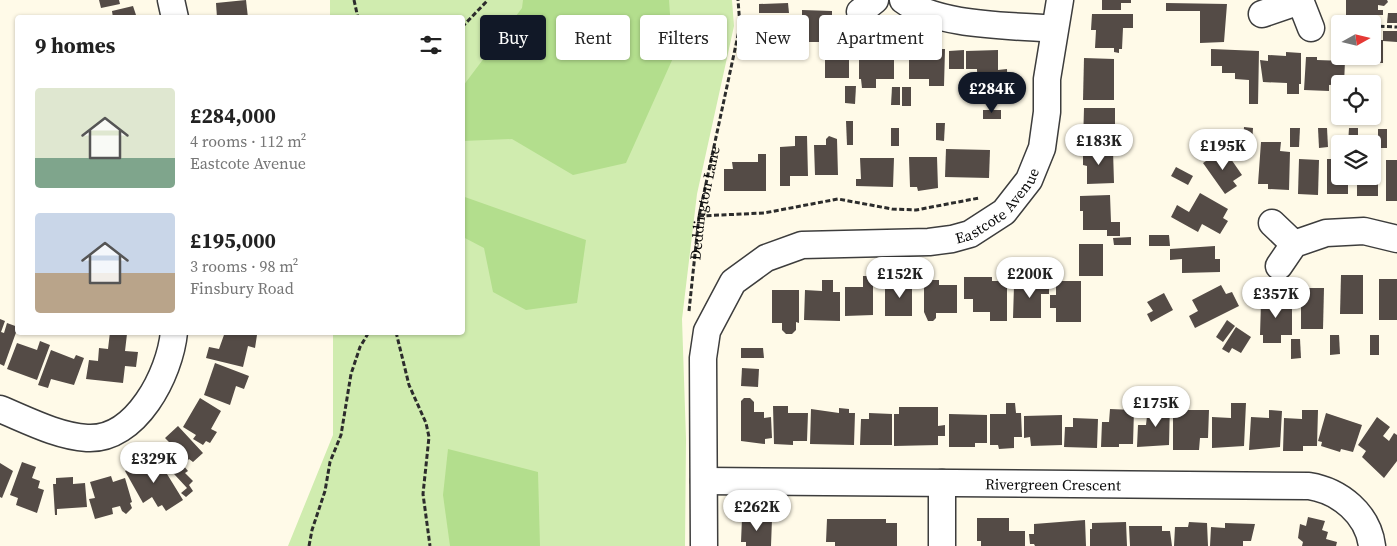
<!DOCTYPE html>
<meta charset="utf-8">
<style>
body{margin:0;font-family:"Source Serif 4",serif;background:#f2f2f2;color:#222;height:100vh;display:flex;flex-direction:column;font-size:19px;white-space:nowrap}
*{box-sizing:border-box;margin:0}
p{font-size:16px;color:#767676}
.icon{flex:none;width:28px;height:28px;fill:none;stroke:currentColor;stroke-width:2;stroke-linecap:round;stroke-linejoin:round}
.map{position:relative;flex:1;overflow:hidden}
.drawer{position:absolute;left:15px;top:15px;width:450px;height:320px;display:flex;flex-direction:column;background:#fff;border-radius:5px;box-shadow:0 1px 4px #0004}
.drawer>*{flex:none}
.banner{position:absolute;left:480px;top:15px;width:475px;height:45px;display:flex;gap:10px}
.needle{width:32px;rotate:82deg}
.controls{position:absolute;left:1331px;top:15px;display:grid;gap:10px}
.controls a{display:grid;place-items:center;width:50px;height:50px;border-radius:5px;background:#fff;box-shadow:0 1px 4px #0004;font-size:25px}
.price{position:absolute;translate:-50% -42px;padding:0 11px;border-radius:18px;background:#fff;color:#222;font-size:16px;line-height:32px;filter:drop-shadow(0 1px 2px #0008)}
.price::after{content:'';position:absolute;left:50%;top:30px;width:15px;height:11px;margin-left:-8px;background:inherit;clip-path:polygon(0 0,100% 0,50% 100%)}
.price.selected{background:#111827;color:#fff}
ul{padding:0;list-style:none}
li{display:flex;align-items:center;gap:15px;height:125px;padding:0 20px}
li span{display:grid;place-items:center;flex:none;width:140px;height:100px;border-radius:5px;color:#555}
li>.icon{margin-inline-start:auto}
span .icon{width:60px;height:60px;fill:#fffc;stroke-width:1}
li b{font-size:21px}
h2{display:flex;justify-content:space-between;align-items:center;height:60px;padding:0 20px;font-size:21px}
.chip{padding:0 18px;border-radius:5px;background:#fff;box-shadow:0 1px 4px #0004;font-size:18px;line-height:45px}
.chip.selected{background:#111827;color:#fff}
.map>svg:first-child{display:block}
</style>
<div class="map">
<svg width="1397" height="546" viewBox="0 0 1397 546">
<rect width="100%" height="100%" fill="#fffae8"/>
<polygon fill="#d0ecaf" points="330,0 732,0 734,26 697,194 682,319 686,439 685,546 288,546 333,435 333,333 462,332 462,18 330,17"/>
<g fill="#b3de8d">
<polygon points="523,0 669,0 673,58 626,163 573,175 512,139 463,141 463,86 522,8"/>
<polygon points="462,196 586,240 577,303 526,310 493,292 484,248 463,237"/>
<polygon points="448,449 538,472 540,546 450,546 443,495"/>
</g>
<g fill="#544b46">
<polygon points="99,0 119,0 120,4 101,8"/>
<polygon points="246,0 248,18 217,18 216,3"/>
<polygon points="1102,0 1131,0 1131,3 1121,3 1121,10 1102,10"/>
<polygon points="1346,0 1387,0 1388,2 1384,6 1378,5 1378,10 1383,10 1383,15 1346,15"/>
<polygon points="788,3 789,13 759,13 759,4"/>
<polygon points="1166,3 1227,4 1224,42 1200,43 1200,11 1166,11"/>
<polygon points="133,6 137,18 113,18 112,11"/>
<polygon points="802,10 832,11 832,23 827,23 827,42 802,42"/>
<polygon points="1388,13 1397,13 1397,23 1387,23"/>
<polygon points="1092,14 1133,14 1133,28 1123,28 1122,49 1119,49 1119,53 1114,52 1114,48 1095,48 1096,30 1091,30"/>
<polygon points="1383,31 1397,31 1397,42 1383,41 1383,63 1351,63 1351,56 1372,56 1372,40 1383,40"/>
<rect x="825" y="47" width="24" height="31"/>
<polygon points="861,48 876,48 876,53 894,53 894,79 876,79 876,88 862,88 861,79 859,79 859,54 861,55"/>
<polygon points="928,49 945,49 944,86 929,86 929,79 909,79 909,52 928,53"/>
<polygon points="1211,49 1259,51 1258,104 1249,104 1249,80 1235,79 1235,73 1222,73 1222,66 1211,66"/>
<polygon points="964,50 964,69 949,69 949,51"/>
<polygon points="998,50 998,70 1007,69 1008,103 978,104 977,69 966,69 966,51"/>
<polygon points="1286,52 1301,53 1301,84 1299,84 1299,94 1287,94 1287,83 1263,82 1260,60 1268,61 1268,55 1286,56"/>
<polygon points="1306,57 1317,57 1317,60 1345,61 1344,84 1329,85 1329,91 1304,90"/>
<polygon points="1084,58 1114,59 1114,100 1083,100"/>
<polygon points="845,86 856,86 855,104 845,103"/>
<polygon points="892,87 900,87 900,105 891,105"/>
<rect x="902" y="87" width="9" height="19"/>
<polygon points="1084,108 1115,108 1115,127 1124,127 1124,142 1083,143"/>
<rect x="983" y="110" width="18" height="9"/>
<polygon points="846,121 853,121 853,145 847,145"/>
<polygon points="936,123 945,123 944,141 936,140"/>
<polygon points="1244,127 1253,128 1252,146 1243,145"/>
<rect x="891" y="128" width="8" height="18"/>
<polygon points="1290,128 1300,128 1299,147 1290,147"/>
<polygon points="1318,128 1327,128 1328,147 1319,148"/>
<polygon points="1349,128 1358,128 1358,144 1348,144"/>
<rect x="1378" y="129" width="9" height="19"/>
<polygon points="795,136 807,136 808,176 790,176 790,186 780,186 780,147 795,146"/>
<polygon points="829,136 837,139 838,175 815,175 814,145 826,145 826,139"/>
<polygon points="1261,142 1281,142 1280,151 1290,152 1289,190 1268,189 1268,184 1258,184"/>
<polygon points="946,149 990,150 989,178 945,177"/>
<polygon points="1224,149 1242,175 1233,181 1237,186 1225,194 1203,163"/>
<polygon points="1083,150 1113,150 1114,183 1087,184 1087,166 1083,165"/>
<polygon points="758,154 766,154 766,191 724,191 724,169 733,169 732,162 758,162"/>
<polygon points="909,157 937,157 938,188 918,191 917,187 910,187"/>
<polygon points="860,158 894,158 893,187 856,186 856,179 861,179"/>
<polygon points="1299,159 1319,160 1318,195 1298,194"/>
<polygon points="1327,159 1340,159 1340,176 1348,176 1348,194 1327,194"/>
<polygon points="1372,160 1378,160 1378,196 1357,196 1357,176 1372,176"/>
<rect x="1386" y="160" width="11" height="41"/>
<polygon points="1176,167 1193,176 1188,185 1171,176"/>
<polygon points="1200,193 1228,209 1223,218 1228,221 1220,234 1202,224 1198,232 1171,217 1177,205 1189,212"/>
<polygon points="1110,195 1111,222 1120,222 1120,236 1107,236 1107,230 1083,230 1083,211 1080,211 1080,196"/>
<polygon points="1149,235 1169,235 1170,246 1149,246"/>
<polygon points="1131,237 1131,245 1114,245 1113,238"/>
<rect x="1079" y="244" width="24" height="32"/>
<polygon points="1215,246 1215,259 1220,259 1220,272 1182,273 1182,259 1170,260 1170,249"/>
<polygon points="1341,275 1363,275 1363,314 1340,314"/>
<polygon points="863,276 873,276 873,315 845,316 845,287 863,287"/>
<polygon points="902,276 912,276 912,316 885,316 885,288 902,288"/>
<polygon points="964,277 992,277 992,281 1007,281 1007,321 990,321 990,312 973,312 973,299 964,299"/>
<polygon points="1030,278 1049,278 1049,294 1041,294 1041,318 1013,318 1014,286 1030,286"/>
<rect x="1379" y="279" width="18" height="41"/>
<polygon points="822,280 833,280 833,292 840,292 840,321 804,320 805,290 822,291"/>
<polygon points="924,280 939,280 939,285 957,285 957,313 936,313 936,318 933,321 928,321 924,312"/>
<polygon points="1056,281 1081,281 1081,322 1056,322 1056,308 1050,308 1050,295 1056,295"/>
<polygon points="1221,285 1226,294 1232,292 1239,306 1195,328 1189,316 1198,311 1192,300"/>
<polygon points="1301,288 1324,288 1323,329 1301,329"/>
<polygon points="772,290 799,290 799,323 796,322 796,330 792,334 786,334 782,330 782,323 772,323"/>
<polygon points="1164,293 1173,310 1151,322 1147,314 1153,311 1147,302"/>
<polygon points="1271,297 1292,297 1292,335 1281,335 1281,343 1263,343 1263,335 1260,335 1261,302 1271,302"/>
<polygon points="0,319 5,321 1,332 4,333 7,323 18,327 4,366 0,364"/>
<polygon points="1227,320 1235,326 1223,342 1216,337"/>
<polygon points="1236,327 1251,337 1241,353 1232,348 1229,353 1222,349"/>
<polygon points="110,332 127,334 125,351 138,352 136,367 125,366 123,383 86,379 89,360 98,361 99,348 108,349"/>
<polygon points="225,332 257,335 255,348 248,346 243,367 206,358 209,347 219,349"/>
<polygon points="1330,335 1339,335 1340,354 1330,355"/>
<rect x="1370" y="335" width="9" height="20"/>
<polygon points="1291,339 1300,339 1301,358 1291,359"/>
<polygon points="40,341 50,345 37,380 7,369 17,343 37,350"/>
<polygon points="741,348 763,348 764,358 741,358"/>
<polygon points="51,350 74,359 76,355 84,358 74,385 51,379 48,388 38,385"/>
<polygon points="215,363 249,376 244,389 236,386 230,405 204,395"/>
<polygon points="742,368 759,369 758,387 741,386"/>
<polygon points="200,398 221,411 211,429 217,432 210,443 206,441 203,445 193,439 196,435 183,427"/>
<polygon points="744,398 750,398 754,402 754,412 764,412 764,418 771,417 772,438 765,439 765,444 741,441 741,401"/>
<polygon points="1173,401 1187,401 1187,410 1209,410 1208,438 1200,438 1199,450 1173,450"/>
<polygon points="1158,402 1170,402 1169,445 1137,447 1138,425 1146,425 1147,416 1150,416 1150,413 1158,413"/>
<polygon points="1006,403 1015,403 1016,413 1021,413 1022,437 1014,437 1014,448 999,449 998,445 990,445 990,414 1006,414"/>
<polygon points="1231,403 1246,403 1244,446 1212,448 1212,417 1231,418"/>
<polygon points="773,406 788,406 788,413 808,413 807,441 793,441 793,445 774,444"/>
<polygon points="899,407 938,407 938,426 945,425 945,436 938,436 938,445 894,446 894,414 899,414"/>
<polygon points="839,408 849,409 849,413 855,413 854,445 810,444 811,409 839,413"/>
<polygon points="1110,409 1134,410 1133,444 1119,444 1119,447 1101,447 1102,422 1109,422"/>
<polygon points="1269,410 1282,411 1280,447 1249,450 1251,417 1269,418"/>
<polygon points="1302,410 1318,410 1317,446 1303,446 1303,451 1283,451 1284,418 1302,419"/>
<polygon points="869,413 892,414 892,445 860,445 861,419 869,419"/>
<polygon points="1326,413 1362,425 1353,452 1341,449 1340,452 1321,446 1322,442 1318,441"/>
<polygon points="949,414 987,415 987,443 975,443 975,447 949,447"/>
<polygon points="1062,415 1062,445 1031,446 1030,437 1024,438 1024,416"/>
<polygon points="1377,417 1390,427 1383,436 1389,441 1394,433 1397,435 1397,461 1384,478 1362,457 1366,451 1358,445"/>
<polygon points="1073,418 1098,419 1097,448 1064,447 1065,427 1073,427"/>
<polygon points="178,426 203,453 193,462 189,459 183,465 188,471 185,473 193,481 189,485 193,491 186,497 181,493 187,488 162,461 166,457 162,452 171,444 165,438"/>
<polygon points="147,457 152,466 159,461 183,500 166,511 162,505 158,507 152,497 143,503 125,471"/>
<polygon points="22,462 36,467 32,478 40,481 38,488 44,490 37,513 16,505 18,498 10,495"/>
<polygon points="0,463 13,471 2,498 0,497"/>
<polygon points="111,476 113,482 125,478 132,502 130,503 132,508 126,514 122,511 120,506 112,508 113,514 95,519 89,499 95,498 90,482"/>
<polygon points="73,477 73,484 85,483 87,507 57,509 57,515 55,515 53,484 56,484 56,478"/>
<polygon points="1308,517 1325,521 1322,530 1328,532 1326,539 1337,542 1336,546 1302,546 1303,542 1298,538 1300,524 1306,526"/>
<polygon points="742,518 772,519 771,546 746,546 746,542 741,542"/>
<polygon points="977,518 1009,518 1009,531 1025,531 1025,546 981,546 981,541 977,541"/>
<polygon points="827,519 886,519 886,523 897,523 897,546 835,546 835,542 826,542"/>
<polygon points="1085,520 1086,546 1035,546 1034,544 1030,544 1029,534 1034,534 1034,524"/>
<polygon points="1126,522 1127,546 1090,546 1090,529 1092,529 1092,523"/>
<polygon points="1189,522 1207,523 1208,546 1174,546 1175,527 1188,527"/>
<polygon points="1225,523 1255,524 1251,541 1243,541 1243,546 1210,546 1211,527 1225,528"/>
<polygon points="1129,526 1162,526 1162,531 1170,531 1172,546 1130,546"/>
</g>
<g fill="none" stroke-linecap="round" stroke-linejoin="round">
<g stroke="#3d3d3d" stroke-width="29">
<g id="minor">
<polyline points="171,0 175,18"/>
<path d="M903,0C939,27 1010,25 1054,29"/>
<polyline points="1300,0 1311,28"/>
<polyline points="860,12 875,0"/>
<polyline points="1262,14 1300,1"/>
<polyline points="1272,223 1294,244"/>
<polyline points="1279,266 1294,244 1326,233 1364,231 1397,239"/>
<path d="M0,409C27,420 57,436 87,438C136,441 170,374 174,332"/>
<path id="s2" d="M704,481L1309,486C1340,491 1368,514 1372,546"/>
<polyline points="942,483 942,546"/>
<path id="s3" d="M704,546L703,358L707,331L733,282L766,258L802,245L929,242L952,239L970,234L1004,212L1029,180L1042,148L1047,112V79L1060,0"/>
</g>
</g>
<g stroke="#2c2c2c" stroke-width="3" stroke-dasharray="5 2.5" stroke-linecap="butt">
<polyline points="354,0 358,18"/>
<polyline points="1372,26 1397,27"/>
<polyline points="462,27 488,0"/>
<polyline points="699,216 764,213 838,199 892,209 916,210 979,198"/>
<path id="s1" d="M689,311L699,216L740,26L738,0"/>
<polyline points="396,332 409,385 426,423 429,437 423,494 430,546"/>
<polyline points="309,546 312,530 325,491 330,462 341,435 351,374 360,347 369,332"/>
</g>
<use href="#minor" stroke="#fff" stroke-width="26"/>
</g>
<g text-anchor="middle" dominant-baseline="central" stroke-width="5" stroke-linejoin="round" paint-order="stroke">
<g font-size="15" fill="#0a0a0a" stroke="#fff">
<text stroke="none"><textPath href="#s3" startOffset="558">Eastcote Avenue</textPath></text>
<text stroke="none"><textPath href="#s1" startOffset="109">Deddington Lane</textPath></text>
<text stroke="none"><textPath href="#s2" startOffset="349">Rivergreen Crescent</textPath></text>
</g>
</g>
</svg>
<div class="controls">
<a><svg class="needle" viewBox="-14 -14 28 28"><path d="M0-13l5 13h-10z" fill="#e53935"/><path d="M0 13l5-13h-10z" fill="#767676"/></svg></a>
<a><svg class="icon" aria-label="locate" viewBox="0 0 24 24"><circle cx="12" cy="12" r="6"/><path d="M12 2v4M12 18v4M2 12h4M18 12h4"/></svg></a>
<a><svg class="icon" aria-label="layers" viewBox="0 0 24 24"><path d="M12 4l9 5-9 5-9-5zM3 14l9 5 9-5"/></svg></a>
</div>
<b class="price selected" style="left:992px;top:114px">£284K</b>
<b class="price" style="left:1099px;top:166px">£183K</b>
<b class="price" style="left:1223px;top:171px">£195K</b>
<b class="price" style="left:900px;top:299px">£152K</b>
<b class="price" style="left:1030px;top:299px">£200K</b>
<b class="price" style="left:1276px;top:319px">£357K</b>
<b class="price" style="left:1156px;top:428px">£175K</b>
<b class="price" style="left:154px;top:484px">£329K</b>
<b class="price" style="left:757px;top:532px">£262K</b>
<div class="banner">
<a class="chip selected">Buy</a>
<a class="chip">Rent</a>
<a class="chip">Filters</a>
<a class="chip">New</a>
<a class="chip">Apartment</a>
</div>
<section class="drawer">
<h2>9 homes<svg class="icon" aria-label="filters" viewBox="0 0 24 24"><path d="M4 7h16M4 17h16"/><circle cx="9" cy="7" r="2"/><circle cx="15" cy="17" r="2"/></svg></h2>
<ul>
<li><span style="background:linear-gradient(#dfe7d0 70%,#7fa58c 0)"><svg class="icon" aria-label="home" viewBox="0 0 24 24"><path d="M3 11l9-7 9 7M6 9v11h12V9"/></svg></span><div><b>£284,000</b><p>4 rooms · 112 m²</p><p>Eastcote Avenue</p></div></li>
<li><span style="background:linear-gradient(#c9d6e8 60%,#b9a48a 0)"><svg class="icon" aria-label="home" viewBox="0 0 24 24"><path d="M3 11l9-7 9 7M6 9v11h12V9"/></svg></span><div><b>£195,000</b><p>3 rooms · 98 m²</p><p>Finsbury Road</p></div></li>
</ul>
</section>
</div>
